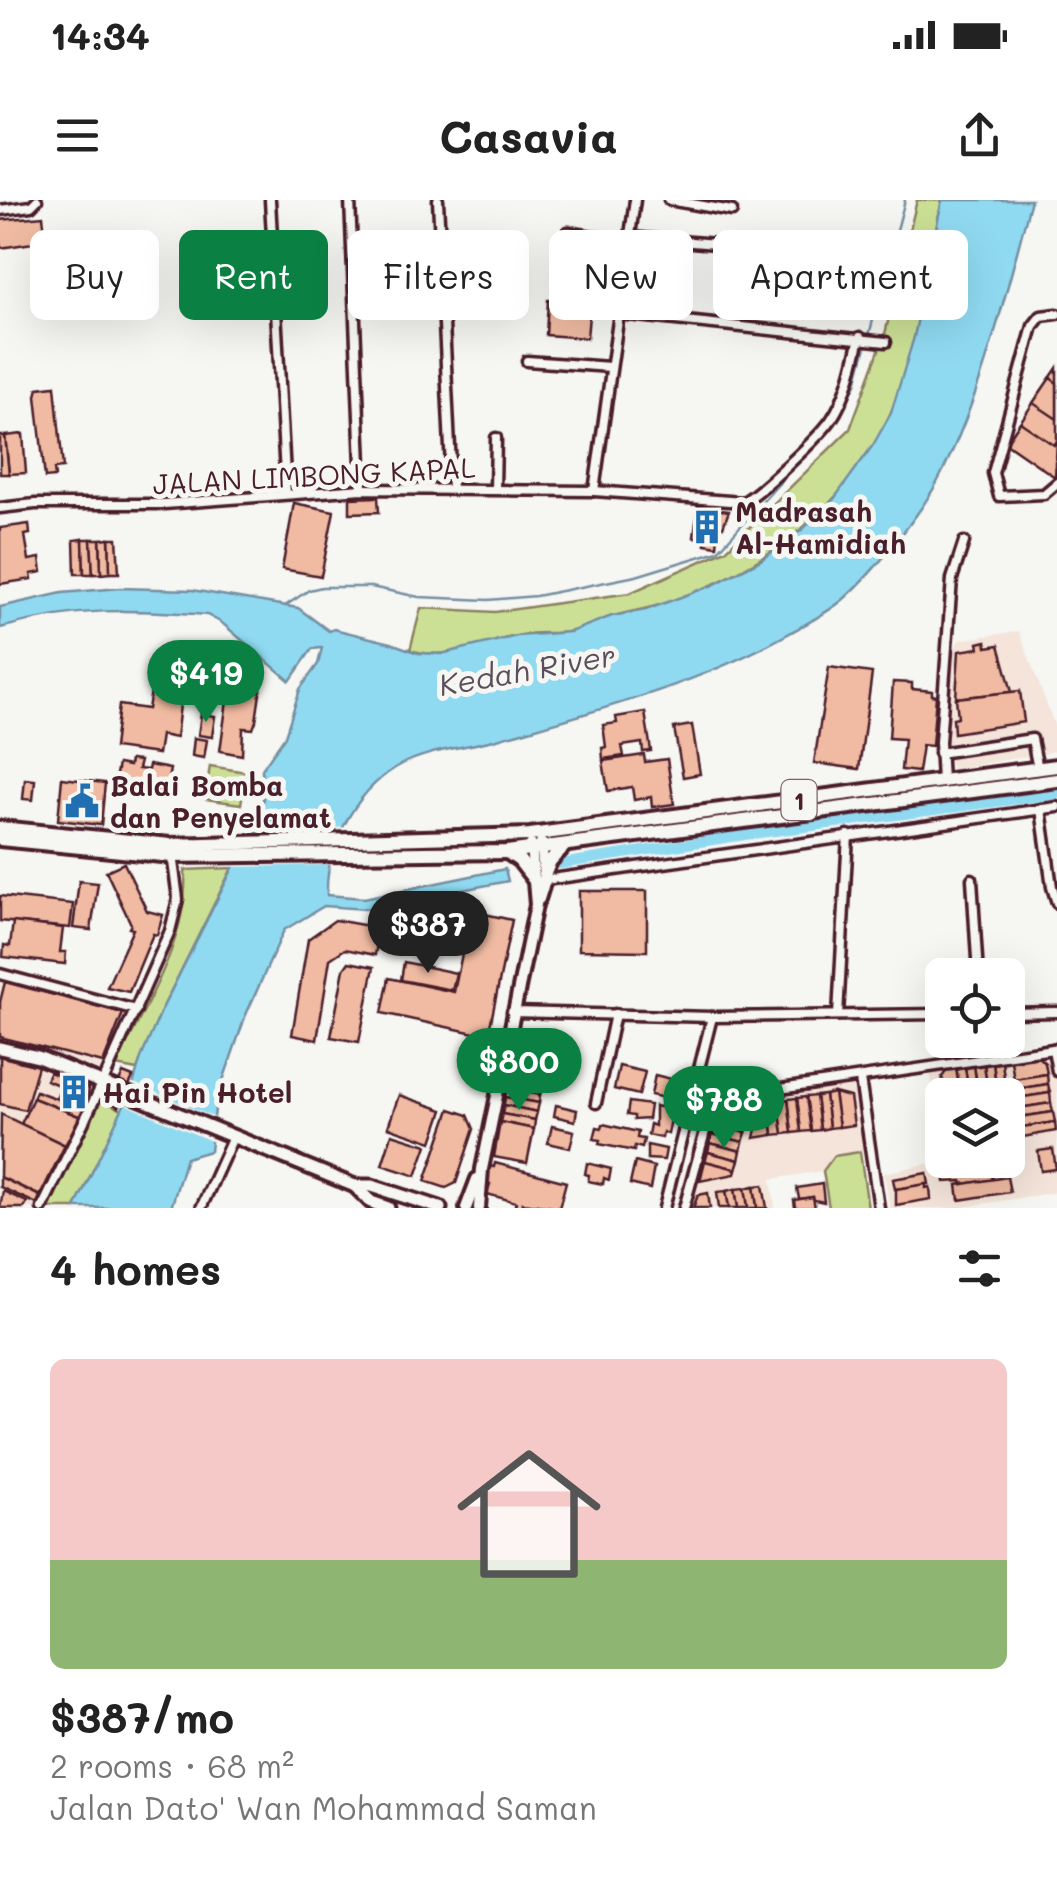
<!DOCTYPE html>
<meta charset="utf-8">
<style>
body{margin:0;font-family:Mali,sans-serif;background:#f2f2f2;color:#222;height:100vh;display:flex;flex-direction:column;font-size:38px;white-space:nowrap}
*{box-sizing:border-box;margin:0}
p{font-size:32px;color:#767676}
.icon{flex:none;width:55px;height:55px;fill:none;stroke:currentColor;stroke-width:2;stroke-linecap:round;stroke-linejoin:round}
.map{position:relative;height:1008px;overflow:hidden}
.side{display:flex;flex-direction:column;background:#fff;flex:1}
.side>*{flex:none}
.top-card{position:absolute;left:30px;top:30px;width:998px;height:90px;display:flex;gap:20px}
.controls{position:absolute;left:925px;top:758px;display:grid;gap:20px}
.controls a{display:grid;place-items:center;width:100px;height:100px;border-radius:15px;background:#fff;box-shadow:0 10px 40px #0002;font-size:50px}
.price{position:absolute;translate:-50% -85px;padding:0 22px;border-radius:35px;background:#0b8043;color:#fff;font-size:32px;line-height:65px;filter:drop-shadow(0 2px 5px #0008)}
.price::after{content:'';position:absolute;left:50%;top:60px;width:30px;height:22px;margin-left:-15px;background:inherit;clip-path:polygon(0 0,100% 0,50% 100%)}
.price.selected{background:#222;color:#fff}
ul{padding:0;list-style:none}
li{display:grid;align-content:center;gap:20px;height:530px;padding:0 50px}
li span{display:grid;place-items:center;height:310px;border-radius:15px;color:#555}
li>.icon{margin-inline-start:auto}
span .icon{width:180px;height:180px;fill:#fffc;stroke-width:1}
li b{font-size:42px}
h2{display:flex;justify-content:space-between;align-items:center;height:120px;padding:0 50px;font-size:42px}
.tag{padding:0 35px;border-radius:15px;background:#fff;box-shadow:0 10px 40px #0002;font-size:35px;line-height:90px}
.tag.selected{background:#0b8043;color:#fff}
.status{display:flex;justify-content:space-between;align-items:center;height:70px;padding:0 50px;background:#fff;direction:ltr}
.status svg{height:28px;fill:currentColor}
header{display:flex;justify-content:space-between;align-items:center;height:130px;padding:0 50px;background:#fff;font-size:45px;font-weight:700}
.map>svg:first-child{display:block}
</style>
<div class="status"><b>14:34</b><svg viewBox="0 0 49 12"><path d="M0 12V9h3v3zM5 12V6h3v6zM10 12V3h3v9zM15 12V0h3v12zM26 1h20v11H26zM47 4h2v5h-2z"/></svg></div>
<header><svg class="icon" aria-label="menu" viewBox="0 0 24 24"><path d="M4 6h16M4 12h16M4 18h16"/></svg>Casavia<svg class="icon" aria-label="share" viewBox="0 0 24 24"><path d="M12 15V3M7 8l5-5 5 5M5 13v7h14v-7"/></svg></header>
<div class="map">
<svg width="1057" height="1008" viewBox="0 0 1057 1008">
<rect width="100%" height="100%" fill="#f6f6f2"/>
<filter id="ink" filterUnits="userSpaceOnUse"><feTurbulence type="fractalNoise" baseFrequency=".01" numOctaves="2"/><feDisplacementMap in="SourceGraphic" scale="20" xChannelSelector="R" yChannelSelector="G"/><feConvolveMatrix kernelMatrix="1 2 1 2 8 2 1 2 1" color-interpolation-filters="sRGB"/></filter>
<g filter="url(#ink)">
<g fill="#f4e4da">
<polygon points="1019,431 1057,532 1057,551 952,569 944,537 954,451 959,440"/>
<polygon points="0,777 140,815 49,1008 0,1008"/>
<polygon points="1057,845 1057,992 957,1008 890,1008 884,973 945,960 1008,960 1008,895 942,895 942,946 929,863"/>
<polygon points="862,870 874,950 834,956 823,971 771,979 775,1008 675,1008 707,893"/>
</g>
<g fill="#cce095" stroke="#8b8060" stroke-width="2.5">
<path d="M917,0H942C928,64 920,132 898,194C862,297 770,367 669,402C650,409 630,411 610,417C596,422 582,430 567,432C555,434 542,432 529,434C489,438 451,463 410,450L421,408L495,412L630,393L726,350L850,229L885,134Z"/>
<polygon points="210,566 246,572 241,604 205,599"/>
<path d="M232,668L163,807L137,870L116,866C145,805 189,739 185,670Z"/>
<polygon points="100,899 122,910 75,1008 49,1008"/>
<polygon points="860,952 868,1008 829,1008 823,971 834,956"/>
</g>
<path fill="#90daf1" stroke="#748fa2" stroke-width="2.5" d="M942,0H1031C1006,91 984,188 942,273C925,309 875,371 845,398C828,413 807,423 788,434C697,485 596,511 497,539C465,548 424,550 395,568C355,593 325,648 327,695L364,698L505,669L508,681L365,709L324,706L284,730L245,817L216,901L210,951L186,958L171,1008H75L132,888L141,858L163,807L257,620L263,601L262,569L285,536L300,489L318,464L322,448L312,449L290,481L222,423L207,415C131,409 75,407 0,428V407L62,393L120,388L192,390L298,408L329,431L334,429L391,443L418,453L441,454L517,436L570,432L612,416L646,410L713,385L761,360L803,329L834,299L873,245L891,213L914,137Z"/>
<g fill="#f6f6f2">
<polygon points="350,627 333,665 226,667 245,633"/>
<polygon points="129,881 218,919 216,943 120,902"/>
</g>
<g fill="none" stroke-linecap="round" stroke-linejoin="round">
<polyline stroke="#748fa2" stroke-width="2.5" points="285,406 309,390 322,387 371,387 419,397 488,400 536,396 636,376 718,351 840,216 856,184 905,0"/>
<polyline stroke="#90daf1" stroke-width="10" points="560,664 745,635 1057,594"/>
</g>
<g fill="#f0bba2" stroke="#4a1f2b" stroke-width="2.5">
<polygon points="43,16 46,41 0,48 0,20"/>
<polygon points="548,100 581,103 580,115 589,115 587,138 546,135"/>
<polygon points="1057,168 1057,278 1006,243"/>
<polygon points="1050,178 1057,183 1057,219 1033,203"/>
<polygon points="55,186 63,268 54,269 55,277 45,278 36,196 38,188"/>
<polygon points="1020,222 1054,245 1057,241 1055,277 1006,243"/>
<polygon points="23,234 26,273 9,274 5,236"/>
<polygon points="0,236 5,236 9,274 0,274"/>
<polygon points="378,297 379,312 350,313 350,298"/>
<polygon points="294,303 334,311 321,376 282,369"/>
<polygon points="698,307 729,311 723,327 719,326 717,346 705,344 706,338 694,337"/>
<polygon points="29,324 30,334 25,335 29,360 40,358 42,372 31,374 32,379 0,384 0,328"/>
<polygon points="109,338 117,338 119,373 110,373"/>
<polygon points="109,338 110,373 101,374 100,339"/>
<polygon points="83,339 84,374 75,374 74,340"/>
<polygon points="83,339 91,339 93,374 84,374"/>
<polygon points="91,339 100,339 101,374 93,374"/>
<polygon points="986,441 987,447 999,445 1012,492 956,498 959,451 979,448 978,443"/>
<polygon points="829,467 872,473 859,569 814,563"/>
<polygon points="241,471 255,473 254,478 262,480 256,521 253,529 243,528 242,555 220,551 228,493 238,495"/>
<polygon points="893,482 912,483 912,489 932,491 932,495 936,496 932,546 922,545 918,572 901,570 904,539 889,538"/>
<polygon points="152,485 182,489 176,538 161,535 158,554 114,548 119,505 148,509"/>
<polygon points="1020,491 1024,522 954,533 953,518 958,517 956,498"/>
<polygon points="645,512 651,551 643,552 642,543 622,546 624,556 603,559 602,548 606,547 603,525 617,523 616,517"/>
<polygon points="201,514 215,516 212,537 198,535"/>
<polygon points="692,525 700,574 683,577 674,528"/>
<polygon points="194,538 207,540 204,558 192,556"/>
<polygon points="644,555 645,562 667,559 674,604 652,607 651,597 634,600 632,587 608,591 603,561"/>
<polygon points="130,560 140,561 138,569 148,570 149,565 170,569 165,597 147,593 149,585 132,582 130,594 113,590 118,564 129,566"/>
<polygon points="62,578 105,583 101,625 58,620"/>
<polygon points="25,579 35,580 33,600 23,599"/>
<polygon points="124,663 147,711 163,715 157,735 153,734 129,792 107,787 133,729 129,728 131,724 106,671"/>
<polygon points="79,681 98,683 91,730 73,728"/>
<polygon points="579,691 647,691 647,751 579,750"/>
<polygon points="0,696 73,704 70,728 0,721"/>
<polygon points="471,711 512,720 488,836 382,813 389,778 454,792"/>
<polygon points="335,720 380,728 375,755 345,749 330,759 317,840 292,835 308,739"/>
<polygon points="13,722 63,728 60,752 66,752 65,764 3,757 4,745 10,746"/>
<polygon points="349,762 374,767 359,842 331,837 344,769"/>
<polygon points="404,762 456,773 452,790 401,780"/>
<polygon points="5,782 123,813 103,863 0,837 0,802"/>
<polygon points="513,854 547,861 545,869 512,863"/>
<polygon points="0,856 38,866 25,910 0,904"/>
<polygon points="1038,857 1045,863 1047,874 1014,879 1011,861"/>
<polygon points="1002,862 1006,893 997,895 993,863"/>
<polygon points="512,863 545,869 543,878 510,871"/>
<polygon points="993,863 997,895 988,895 984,864"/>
<polygon points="984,864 988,895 978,895 974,865"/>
<polygon points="974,865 978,895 969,895 965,867"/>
<polygon points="619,866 645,872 639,895 614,889"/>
<polygon points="965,867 969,895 960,895 956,868"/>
<polygon points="956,868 960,895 946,895 942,877 948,869"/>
<polygon points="510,871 543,878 542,886 508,880"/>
<polygon points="50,872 89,889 84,909 56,898 61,886 46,880"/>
<polygon points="123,873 133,877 119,907 110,902"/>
<polygon points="1047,874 1048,884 1016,889 1014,879"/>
<polygon points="655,875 683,882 678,901 651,895"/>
<polygon points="508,880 542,886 540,895 507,888"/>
<polygon points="1048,884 1050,893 1017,898 1016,889"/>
<polygon points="507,888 540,895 539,903 505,897"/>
<polygon points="36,891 84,909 81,917 33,898"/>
<polygon points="834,893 850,897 854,925 839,927"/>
<polygon points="834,893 839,927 829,928 825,895"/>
<polygon points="1050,893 1051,903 1019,908 1017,898"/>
<polygon points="399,895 443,910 432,942 388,927"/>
<polygon points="825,895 829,928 820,930 816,896"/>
<polygon points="816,896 820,930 811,931 806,897"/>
<polygon points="505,897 539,903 537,912 504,905"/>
<polygon points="806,897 811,931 801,932 797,898"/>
<polygon points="33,898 81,917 65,945 21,924"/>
<polygon points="755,898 748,924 717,916 730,901"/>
<polygon points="797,898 801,932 792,933 788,899"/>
<polygon points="788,899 792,933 783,934 778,901"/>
<polygon points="778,901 783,934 773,935 769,902"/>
<polygon points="629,902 650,905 648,919 634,920 634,916 627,915"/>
<polygon points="763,902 769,902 773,935 754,938"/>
<polygon points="1051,903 1053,912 1020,917 1019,908"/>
<polygon points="504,905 537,912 535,920 502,914"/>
<polygon points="556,905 577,910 575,921 554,916"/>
<polygon points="655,906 673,910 668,934 663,932 662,938 648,935 650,924 655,926"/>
<polygon points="450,909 468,915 474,929 456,983 446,988 425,981"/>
<polygon points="1053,912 1055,922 1022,927 1020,917"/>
<polygon points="1,914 65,945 40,996 0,977"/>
<polygon points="502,914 535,920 534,929 500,922"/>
<polygon points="717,916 748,924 746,933 715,925"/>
<polygon points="500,922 534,929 527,963 494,957"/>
<polygon points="1055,922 1056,931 1023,937 1022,927"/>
<polygon points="603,924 638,932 637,938 644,939 642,948 635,946 634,951 599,944 600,940 594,939 597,927 602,928"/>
<polygon points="715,925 746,933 743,942 712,934"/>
<polygon points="552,926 574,931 570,948 548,943"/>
<polygon points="392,934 427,945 416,976 382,965"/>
<polygon points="712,934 743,942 741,951 710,943"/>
<polygon points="710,943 741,951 739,960 708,952"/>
<polygon points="647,945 666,949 664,960 647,959"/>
<polygon points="1053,949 1056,969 1041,971 1038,951"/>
<polygon points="708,952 739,960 736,969 705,961"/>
<polygon points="989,960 993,980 963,984 962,981 945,982 943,966 964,960"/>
<polygon points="989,960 1005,960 1007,977 993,980"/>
<polygon points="705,961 736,969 735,974 700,981"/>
<polygon points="635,962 654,967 650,989 630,984"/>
<polygon points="495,963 566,982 559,1008 522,1003 521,1008 514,1008 516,1002 487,994 490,984 485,983 490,966 494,967"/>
<polygon points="587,963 611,969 609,980 604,978 603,984 588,981 589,975 585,974"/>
<polygon points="927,973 929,984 895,989 893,979"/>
<polygon points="0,977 40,996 37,1004 0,987"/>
<polygon points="1007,977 1010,992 959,1000 957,985"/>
<polygon points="822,984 824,1002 814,1000 813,997 799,999 797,988"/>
<polygon points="926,984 926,988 930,987 931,999 896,1005 896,989"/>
<polygon points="763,985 767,1008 757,1008 754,986"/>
<polygon points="754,986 757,1008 748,1008 745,988"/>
<polygon points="745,988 748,1008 738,1008 735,989"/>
<polygon points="735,989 738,1008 729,1008 726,991"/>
<polygon points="3,991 27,1002 24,1008 0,1008"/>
<polygon points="726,991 729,1008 719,1008 717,992"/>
<polygon points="708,993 710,1008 693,1008 698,995"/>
<polygon points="813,997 815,1008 795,1008 794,1000"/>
</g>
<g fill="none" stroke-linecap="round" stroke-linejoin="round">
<g stroke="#4a1f2b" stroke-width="15">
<g id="minor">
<polyline points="270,0 286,294"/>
<polyline points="350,0 362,289"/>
<polyline points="438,0 452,289"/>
<polyline points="669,0 732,11"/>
<polyline points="0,10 31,6 37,0"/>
<polyline points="568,32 628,42"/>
<polyline points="629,37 754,47"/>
<polyline points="441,63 514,71"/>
<polyline points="618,114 886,142"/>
<polyline points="1057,114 1041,116 1033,126 993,273 999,296 1044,294 1057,283"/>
<polyline points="527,161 610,167"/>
<polyline points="495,289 496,238"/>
<polyline points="594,291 635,0"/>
<path d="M0,308L35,304H164L362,289L594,291L743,302C760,293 819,237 831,220C847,197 854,164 860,137"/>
<polyline points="939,553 1032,539 1038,569"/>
<polyline points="942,582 940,542 952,379 964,342"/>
<polyline points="1041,609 1052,687 1057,703"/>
<polyline points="972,679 978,775"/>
<polyline points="545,680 1057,607"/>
<polyline points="0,774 136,810"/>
<polyline points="512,812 712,817 942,814"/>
<polyline points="1008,813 1057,812"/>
<polyline points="838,815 848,635"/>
<polyline points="1056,848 1053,849 1057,871"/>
<polyline points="860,879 879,1008"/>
<polyline points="596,903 615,814"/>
<polyline points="42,1008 103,882 170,731 178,699 172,654"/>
<polyline points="201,1008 233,937"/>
<polyline points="664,1008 712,817"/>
<polyline points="684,1008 712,906 719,898 1053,849"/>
</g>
</g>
<g stroke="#4a1f2b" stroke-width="18">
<g id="tertiary">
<polyline points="539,699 545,680 541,643"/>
<polyline points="466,1008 477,979"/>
<polyline points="479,1008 482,969 536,705 531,645"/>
</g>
</g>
<g stroke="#4a1f2b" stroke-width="19">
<g id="secondary">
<polyline points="0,848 38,857 355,986 372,986 440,1008"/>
<polyline points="355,986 371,1002 388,1008"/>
</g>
</g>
<g stroke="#4a1f2b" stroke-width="20">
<g id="primary">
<polyline points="0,628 170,645 530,635 1057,566"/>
<polyline points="0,639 172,656 507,652 1057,580"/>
<polyline points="507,652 519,660 536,682"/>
<polyline points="545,673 550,661 565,645"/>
</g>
</g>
<use href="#minor" stroke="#f6f6f2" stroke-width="8"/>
<use href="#tertiary" stroke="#f6f6f2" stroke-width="10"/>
<use href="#secondary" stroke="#f6f6f2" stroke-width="11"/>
<use href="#primary" stroke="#f6f6f2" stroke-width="12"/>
</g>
</g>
<defs>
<g id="building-bare" transform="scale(2.7)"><path d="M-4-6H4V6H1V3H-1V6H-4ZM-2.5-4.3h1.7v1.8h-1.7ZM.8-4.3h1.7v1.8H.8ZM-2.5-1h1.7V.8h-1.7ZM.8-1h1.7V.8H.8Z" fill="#1f6fb2" stroke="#f6f6f2" stroke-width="2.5" paint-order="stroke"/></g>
<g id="civic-bare" transform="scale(2.7)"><path d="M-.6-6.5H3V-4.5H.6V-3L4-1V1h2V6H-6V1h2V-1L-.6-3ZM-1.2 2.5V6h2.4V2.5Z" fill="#1f6fb2" stroke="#f6f6f2" stroke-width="2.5" paint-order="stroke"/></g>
</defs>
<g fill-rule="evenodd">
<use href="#building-bare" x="707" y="327"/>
<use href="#civic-bare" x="82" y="601"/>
<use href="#building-bare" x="74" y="892"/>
</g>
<g text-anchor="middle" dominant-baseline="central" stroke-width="10" stroke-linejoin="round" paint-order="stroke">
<rect fill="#f6f6f2" stroke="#7e6067" stroke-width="2.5" x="781.5" y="580" width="35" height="40" rx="8"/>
<g font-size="25" font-weight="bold" fill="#4a1f2b">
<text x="799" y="600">1</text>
</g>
<g font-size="28" fill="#4a1f2b" stroke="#f6f6f2">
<text transform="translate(314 275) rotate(-3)">JALAN LIMBONG KAPAL</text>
</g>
<g font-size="28" font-weight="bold" fill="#4a1f2b" stroke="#f6f6f2" text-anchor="start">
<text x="735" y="311">Madrasah<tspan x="735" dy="32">Al-Hamidiah</tspan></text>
<text x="110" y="585">Balai Bomba<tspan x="110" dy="32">dan Penyelamat</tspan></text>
<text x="102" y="892">Hai Pin Hotel</text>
</g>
<g font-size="30" font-style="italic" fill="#5c4e5c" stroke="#f6f6f2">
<text transform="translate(527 469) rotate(-10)">Kedah River</text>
</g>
</g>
</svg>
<div class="controls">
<a><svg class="icon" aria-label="locate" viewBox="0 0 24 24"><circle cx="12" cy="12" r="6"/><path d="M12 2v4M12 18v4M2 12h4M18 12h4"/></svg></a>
<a><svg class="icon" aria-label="layers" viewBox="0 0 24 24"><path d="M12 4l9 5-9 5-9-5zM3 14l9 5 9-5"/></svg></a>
</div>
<b class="price" style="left:206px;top:525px">$419</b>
<b class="price selected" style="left:428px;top:776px">$387</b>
<b class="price" style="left:519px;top:913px">$800</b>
<b class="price" style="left:724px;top:951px">$788</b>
<div class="top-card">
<a class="tag">Buy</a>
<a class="tag selected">Rent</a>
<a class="tag">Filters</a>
<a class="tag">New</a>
<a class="tag">Apartment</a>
</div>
</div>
<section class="side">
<h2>4 homes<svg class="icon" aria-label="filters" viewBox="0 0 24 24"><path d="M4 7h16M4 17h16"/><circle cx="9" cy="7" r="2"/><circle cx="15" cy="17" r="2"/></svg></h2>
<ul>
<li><span style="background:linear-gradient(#f6c9c9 65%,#8fb573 0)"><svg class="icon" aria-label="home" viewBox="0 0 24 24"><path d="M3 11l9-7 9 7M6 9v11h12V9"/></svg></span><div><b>$387/mo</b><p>2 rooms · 68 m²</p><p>Jalan Dato' Wan Mohammad Saman</p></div></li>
</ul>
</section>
